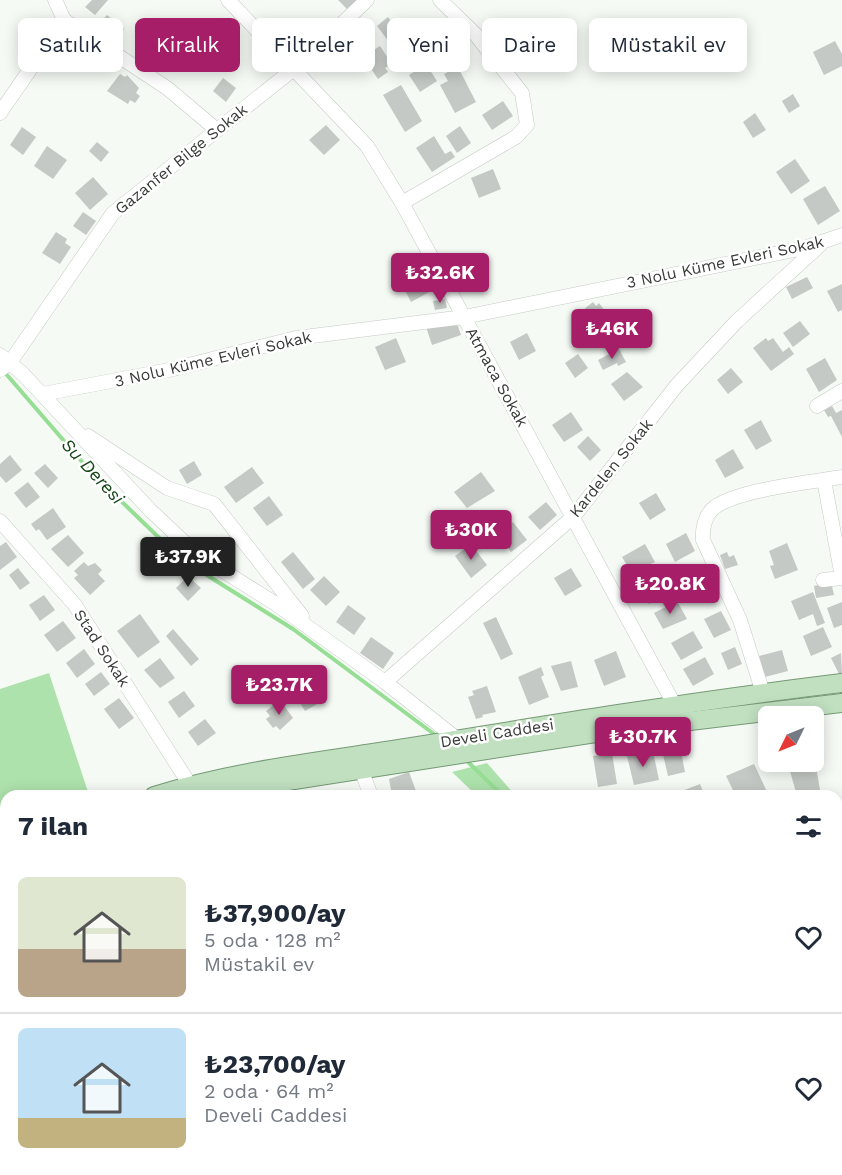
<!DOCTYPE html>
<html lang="tr">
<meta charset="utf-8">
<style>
body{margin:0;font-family:"Work Sans",sans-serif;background:#f2f2f3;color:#1f2937;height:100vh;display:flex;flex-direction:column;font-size:22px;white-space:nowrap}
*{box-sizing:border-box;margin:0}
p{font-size:20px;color:#747a83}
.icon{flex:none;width:33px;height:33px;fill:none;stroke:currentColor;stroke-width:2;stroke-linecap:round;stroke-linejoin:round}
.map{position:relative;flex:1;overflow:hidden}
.drawer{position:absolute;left:0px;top:790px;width:843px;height:386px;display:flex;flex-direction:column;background:#fff;border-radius:18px 18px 0 0;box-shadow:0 3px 15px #0003}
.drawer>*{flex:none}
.top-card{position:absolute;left:18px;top:18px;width:807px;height:54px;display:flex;gap:12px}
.needle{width:39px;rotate:227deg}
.controls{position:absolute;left:758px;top:706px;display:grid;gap:12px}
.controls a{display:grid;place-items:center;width:66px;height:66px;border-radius:9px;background:#fff;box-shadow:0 3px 15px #0003;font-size:30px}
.price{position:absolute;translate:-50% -51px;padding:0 14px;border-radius:6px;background:#a51e67;color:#fff;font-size:20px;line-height:39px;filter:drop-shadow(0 2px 3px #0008)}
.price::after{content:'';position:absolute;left:50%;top:36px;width:18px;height:14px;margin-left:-9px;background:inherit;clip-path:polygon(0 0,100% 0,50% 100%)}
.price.selected{background:#222;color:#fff}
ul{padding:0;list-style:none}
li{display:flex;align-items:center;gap:18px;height:150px;padding:0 18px}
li+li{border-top:2px solid #e0e1e3}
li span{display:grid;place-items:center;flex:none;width:168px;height:120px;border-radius:9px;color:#555}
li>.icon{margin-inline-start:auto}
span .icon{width:72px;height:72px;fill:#fffc;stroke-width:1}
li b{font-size:26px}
h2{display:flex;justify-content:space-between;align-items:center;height:72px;padding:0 18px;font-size:26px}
.tag{padding:0 21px;border-radius:9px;background:#fff;box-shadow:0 3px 15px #0003;font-size:21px;line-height:54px}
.tag.selected{background:#a51e67;color:#fff}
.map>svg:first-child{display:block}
</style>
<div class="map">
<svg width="842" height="1175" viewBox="0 0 842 1175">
<rect width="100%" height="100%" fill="#f5faf5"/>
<g fill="#aee2ac">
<polygon points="49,673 89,795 6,796 6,822 0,824 0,689"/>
<polygon points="487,763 516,796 477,796 452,772"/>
</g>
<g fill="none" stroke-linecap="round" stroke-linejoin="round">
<g stroke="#96de94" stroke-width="4">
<polyline points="7,375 90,471 181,559 293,629 438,737"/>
<polyline points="465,759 503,796"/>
<polyline points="837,904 842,903"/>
</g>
</g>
<g fill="#c5c9c5">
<polygon points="92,0 108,0 95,15 85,7"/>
<polygon points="338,0 357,0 348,10"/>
<polygon points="107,15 124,29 114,40 97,26"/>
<polygon points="388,17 400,33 389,42 377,26"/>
<polygon points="362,23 369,31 358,46 348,36"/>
<polygon points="167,35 183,50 163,72 147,57"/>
<polygon points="835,41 842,54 842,66 824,75 813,52"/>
<polygon points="380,46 392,64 385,68 388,72 378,79 363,57"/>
<polygon points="426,64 437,81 420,92 409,75"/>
<polygon points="458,67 476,102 455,113 440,85 448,81 444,74"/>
<polygon points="120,74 125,77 127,75 139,88 136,93 140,96 135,103 130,100 128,104 107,91"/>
<polygon points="223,78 236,88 226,102 213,91"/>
<polygon points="401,85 422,121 405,132 383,95"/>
<polygon points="793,94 800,106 789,113 782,101"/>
<polygon points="503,101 513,116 492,130 482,115"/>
<polygon points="755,113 766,130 753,138 743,122"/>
<polygon points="326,125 340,140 324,155 309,140"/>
<polygon points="460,126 471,143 457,153 446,136"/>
<polygon points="22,127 36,137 23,155 10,145"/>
<polygon points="434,136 445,154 451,151 455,157 432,172 416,148"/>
<polygon points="97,142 109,152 101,162 89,151"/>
<polygon points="47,146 67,160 53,179 34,166"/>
<polygon points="795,159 810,181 791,194 776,172"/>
<polygon points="493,169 501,189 479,198 471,178"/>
<polygon points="93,177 108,194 90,210 75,193"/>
<polygon points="825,186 840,211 818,225 803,199"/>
<polygon points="83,212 96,221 86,235 73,226"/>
<polygon points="56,232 67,239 65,243 71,247 60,264 42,253"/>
<polygon points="423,269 433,290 411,302 400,281"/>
<polygon points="807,277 813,288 792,299 786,287"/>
<polygon points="842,284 842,310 838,312 827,291"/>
<polygon points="445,299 447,308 435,310 433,301"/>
<polygon points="593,302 596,306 599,303 608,315 590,329 578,314"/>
<polygon points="800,321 810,334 793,347 783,333"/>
<polygon points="457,323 461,335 432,345 426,327"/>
<polygon points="527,333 536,351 519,360 510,342"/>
<polygon points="396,338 406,362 385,370 375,347"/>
<polygon points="766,338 768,341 773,338 783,352 789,347 794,354 771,371 753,348"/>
<polygon points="619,349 626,362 618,366 617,363 603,370 598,360"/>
<polygon points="578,354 588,368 575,378 565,363"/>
<polygon points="825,358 837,380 819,392 806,369"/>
<polygon points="731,368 743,382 728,394 717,380"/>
<polygon points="627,372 643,387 624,401 611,384"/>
<polygon points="832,406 836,413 842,410 842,437 831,416 828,417 824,410"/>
<polygon points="571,412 583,430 564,442 552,425"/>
<polygon points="761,420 772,441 756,450 744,430"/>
<polygon points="588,436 601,450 590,461 577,447"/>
<polygon points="733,449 744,468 725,478 715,460"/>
<polygon points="10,455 22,470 6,483 0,476 0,464"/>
<polygon points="194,461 202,475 187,484 179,470"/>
<polygon points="45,464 58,478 48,488 34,473"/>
<polygon points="252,467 264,483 236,503 224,487"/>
<polygon points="481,472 495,491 467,508 454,492"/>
<polygon points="28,482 40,497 26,508 14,493"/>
<polygon points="656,493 666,510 650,520 639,503"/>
<polygon points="269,496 283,515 267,526 253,508"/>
<polygon points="546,502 557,515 540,530 528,517"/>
<polygon points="53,508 66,527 47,540 39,529 36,531 31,524"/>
<polygon points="513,522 527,540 511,552 499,536"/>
<polygon points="686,533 695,551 675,562 666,544"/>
<polygon points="68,535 84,553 68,567 51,549"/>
<polygon points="6,542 17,557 0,570 0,546"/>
<polygon points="787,543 798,570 775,579 770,566 774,565 769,551"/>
<polygon points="471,544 487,565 471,578 455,556"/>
<polygon points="645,544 655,562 631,572 622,557"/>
<polygon points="293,552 315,579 303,589 281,562"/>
<polygon points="727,552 729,557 734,555 738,565 725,569 720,555"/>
<polygon points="84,562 88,566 95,563 102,570 98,574 105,581 90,595 74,578 78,575 74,571"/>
<polygon points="18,568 30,583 20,590 9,575"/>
<polygon points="571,568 582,586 565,596 554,578"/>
<polygon points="701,568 709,586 692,593 685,575"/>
<polygon points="661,573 672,592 649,604 639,586"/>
<polygon points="188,576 201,588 188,601 176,588"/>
<polygon points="324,576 340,592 326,606 310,590"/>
<polygon points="831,582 834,595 816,598 814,586"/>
<polygon points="813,592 825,623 817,626 813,614 799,620 791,601"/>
<polygon points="44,595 55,610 40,621 29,605"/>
<polygon points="677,601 687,619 663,629 654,613"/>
<polygon points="842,602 842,625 834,628 827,608"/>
<polygon points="348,605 366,618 354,635 336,622"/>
<polygon points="721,611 731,630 714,638 704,619"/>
<polygon points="140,614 160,642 138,658 117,631"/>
<polygon points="496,617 513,654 501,660 483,623"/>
<polygon points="63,621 76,638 57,652 44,635"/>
<polygon points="823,627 832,647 811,656 803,636"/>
<polygon points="173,629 199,659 191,666 166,636"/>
<polygon points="693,631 703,648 681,660 671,643"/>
<polygon points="371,637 394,653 383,669 360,653"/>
<polygon points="735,647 742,664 728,670 721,653"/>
<polygon points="84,649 95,664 77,678 66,663"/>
<polygon points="782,650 788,671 765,677 759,656"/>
<polygon points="616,651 626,677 604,686 594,660"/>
<polygon points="841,653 842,673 839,674 831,658"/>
<polygon points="705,657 714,674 693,686 683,669"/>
<polygon points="160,658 175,678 160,688 144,670"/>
<polygon points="571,661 578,687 561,691 551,666"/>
<polygon points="541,667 544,675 541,677 549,697 529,705 518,677"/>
<polygon points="101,672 110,684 94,696 85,684"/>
<polygon points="314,682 324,700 305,711 294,693"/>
<polygon points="487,686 496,712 482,715 483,717 476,719 468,697 474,695 472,691"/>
<polygon points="184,691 195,706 179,718 168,702"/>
<polygon points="119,698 134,718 119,729 104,709"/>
<polygon points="280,700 293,718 280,730 276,726 273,728 266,719 270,716 266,711"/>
<polygon points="205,719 216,733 198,746 188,732"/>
<polygon points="680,746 685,772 668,776 662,750"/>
<polygon points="653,751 659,780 634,785 627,756"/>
<polygon points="612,753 617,784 598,787 593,756"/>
<polygon points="754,764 769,796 736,796 726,776"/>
<polygon points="816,766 821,796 797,796 790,771"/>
<polygon points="409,772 416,791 411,793 412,796 392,795 389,779"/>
<polygon points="700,784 705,796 684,796 682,791"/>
<polygon points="842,824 842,892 837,892 837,825"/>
<polygon points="0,898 6,904 6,931 0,936"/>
<polygon points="3,1000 6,1004 6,1014 0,1019 0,1002"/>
<polygon points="6,1050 6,1064 0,1056"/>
<polygon points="0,1081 6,1087 0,1096"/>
<polygon points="6,1156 6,1170 29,1170 24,1175 10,1175 0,1165"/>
<polygon points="76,1170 96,1170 101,1175 80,1175"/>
<polygon points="169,1170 190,1170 194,1175 173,1175"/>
<polygon points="272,1170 299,1170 301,1173 275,1175"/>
<polygon points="331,1170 346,1170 341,1175 335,1175"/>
<polygon points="391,1170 427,1170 420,1175 395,1175"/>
</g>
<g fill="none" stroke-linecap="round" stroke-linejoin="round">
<g stroke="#c6cac6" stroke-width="15">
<g id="minor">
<polyline points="228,0 367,146 402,203 674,704"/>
<polyline points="64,20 167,88 217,130"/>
<polyline points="0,113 64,20 55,0"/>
<polyline points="402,203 516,137 527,125 522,93 475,34 440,0"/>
<polyline points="0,355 23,374 151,511 198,555 276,604 385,682 457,739"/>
<polyline points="0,370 11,361 113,213 295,68 367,0"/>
<polyline points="43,394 169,370 296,338 464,317 804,248 842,235"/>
<polyline points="817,406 842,391"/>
<polyline points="88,436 167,488 214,504 302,616"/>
<polyline points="824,480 842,577"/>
<polyline points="0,521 75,605 190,785"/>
<polyline points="823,580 842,578"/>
<polyline points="385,682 574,516 677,385 737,321 820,245"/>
<path d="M763,693L740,620L703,540C702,529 705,514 715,507C738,490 811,482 842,477"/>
<polyline points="361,769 371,796"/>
<polyline points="0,953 6,959"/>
<polyline points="0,1036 6,1033"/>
<polyline points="0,1103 6,1109"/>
<polyline points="68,1170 73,1175"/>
<polyline points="194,1170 198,1175"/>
<polyline points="312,1170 316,1175"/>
<polyline points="616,1170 619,1175"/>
<polyline points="140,1175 148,1170"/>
<polyline points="374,1175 382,1170"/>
</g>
</g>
<g stroke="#769975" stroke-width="20">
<g id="major">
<path d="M154,796C233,771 317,762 399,749C546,725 694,701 842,683"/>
<polyline points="208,796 294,780 615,730 842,703"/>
<polyline points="0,845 6,843"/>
<polyline points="0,861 6,859"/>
</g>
</g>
<use href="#minor" stroke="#fff" stroke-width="14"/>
<use href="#major" stroke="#c1e0c0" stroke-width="18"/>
</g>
<g text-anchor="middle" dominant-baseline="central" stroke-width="5" stroke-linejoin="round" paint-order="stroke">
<g font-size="16" fill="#393b39" stroke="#fff">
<text transform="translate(181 159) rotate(-39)">Gazanfer Bilge Sokak</text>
<text transform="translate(725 262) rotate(-12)">3 Nolu Küme Evleri Sokak</text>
<text transform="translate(213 359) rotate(-13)">3 Nolu Küme Evleri Sokak</text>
<text transform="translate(497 377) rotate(61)">Atmaca Sokak</text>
<text transform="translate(611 468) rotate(-51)">Kardelen Sokak</text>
<text transform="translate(102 648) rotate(57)">Stad Sokak</text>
<text transform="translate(497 733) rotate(-9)">Develi Caddesi</text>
</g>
<g font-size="18" font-style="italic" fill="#164718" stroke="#fff">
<text transform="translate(93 471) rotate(47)">Su Deresi</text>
</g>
</g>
</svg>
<div class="controls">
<a><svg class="needle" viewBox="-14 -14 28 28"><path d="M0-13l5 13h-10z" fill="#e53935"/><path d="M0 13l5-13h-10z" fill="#747a83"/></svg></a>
</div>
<b class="price" style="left:440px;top:304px">₺32.6K</b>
<b class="price" style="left:612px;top:360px">₺46K</b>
<b class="price" style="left:471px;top:561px">₺30K</b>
<b class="price selected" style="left:188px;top:588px">₺37.9K</b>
<b class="price" style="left:670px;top:615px">₺20.8K</b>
<b class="price" style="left:279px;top:716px">₺23.7K</b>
<b class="price" style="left:643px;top:768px">₺30.7K</b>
<div class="top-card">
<a class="tag">Satılık</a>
<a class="tag selected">Kiralık</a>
<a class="tag">Filtreler</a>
<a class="tag">Yeni</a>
<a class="tag">Daire</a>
<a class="tag">Müstakil ev</a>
</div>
<section class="drawer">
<h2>7 ilan<svg class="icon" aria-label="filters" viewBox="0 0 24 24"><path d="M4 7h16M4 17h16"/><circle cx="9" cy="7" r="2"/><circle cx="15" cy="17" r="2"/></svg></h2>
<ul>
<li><span style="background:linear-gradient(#dfe7d0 60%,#b9a48a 0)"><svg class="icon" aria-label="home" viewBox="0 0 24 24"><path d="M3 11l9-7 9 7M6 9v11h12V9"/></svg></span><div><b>₺37,900/ay</b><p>5 oda · 128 m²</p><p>Müstakil ev</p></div><svg class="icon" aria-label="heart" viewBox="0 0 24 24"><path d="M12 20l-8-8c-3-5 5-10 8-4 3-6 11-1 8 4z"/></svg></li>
<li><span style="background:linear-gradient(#bfe0f5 75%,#c2b280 0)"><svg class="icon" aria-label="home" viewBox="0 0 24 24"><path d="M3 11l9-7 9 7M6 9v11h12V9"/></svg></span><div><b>₺23,700/ay</b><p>2 oda · 64 m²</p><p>Develi Caddesi</p></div><svg class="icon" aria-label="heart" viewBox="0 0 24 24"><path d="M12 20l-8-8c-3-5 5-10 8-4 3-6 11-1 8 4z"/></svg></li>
</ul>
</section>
</div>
